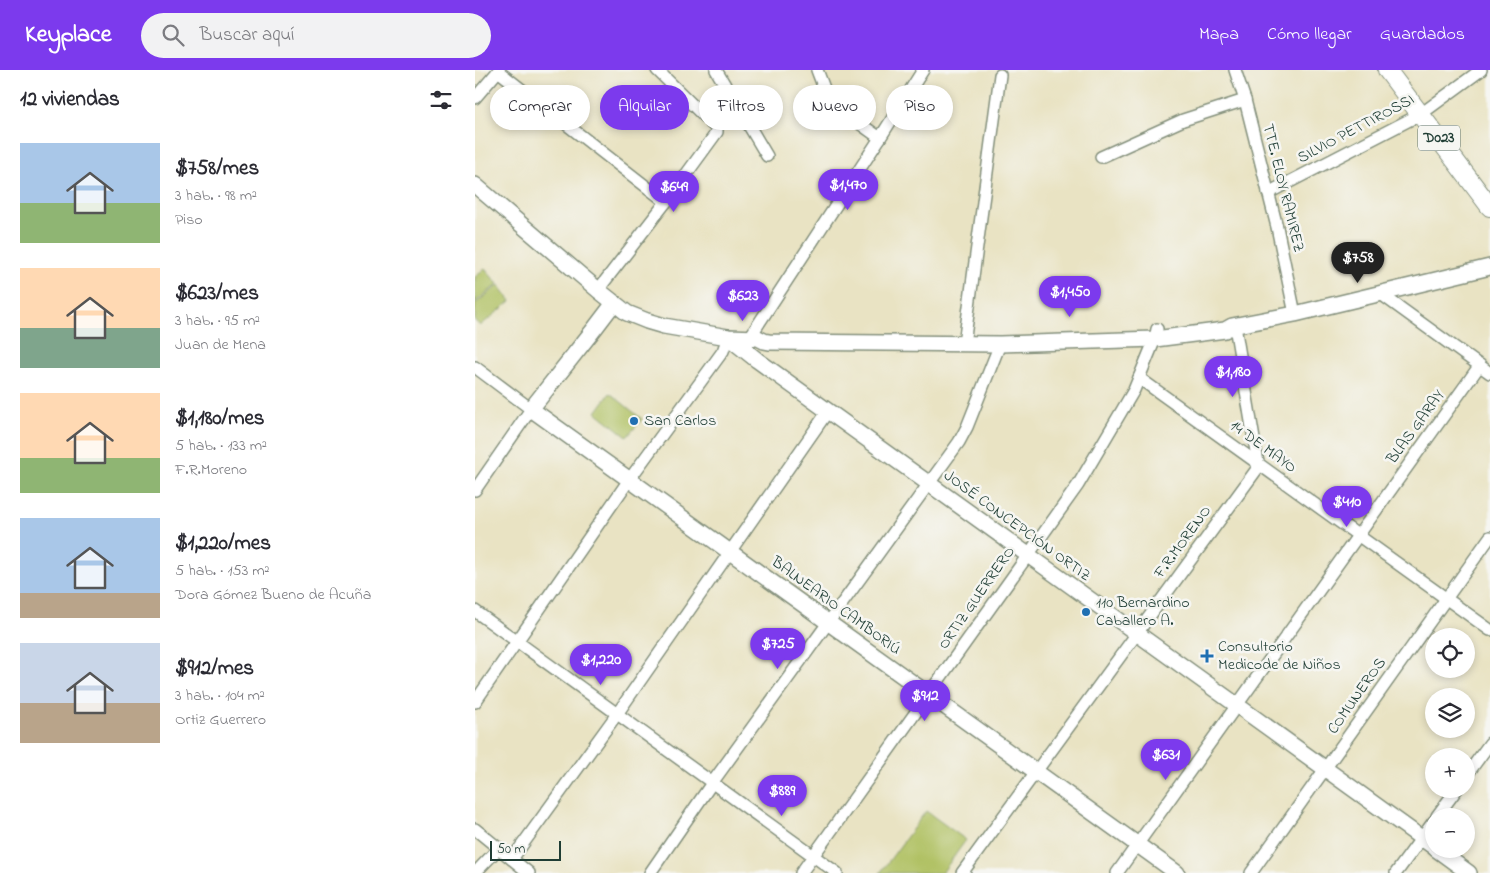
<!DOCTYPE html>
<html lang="es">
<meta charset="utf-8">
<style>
body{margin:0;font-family:"Indie Flower",sans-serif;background:#f2f2f3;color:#2b2b33;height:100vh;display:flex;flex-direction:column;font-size:19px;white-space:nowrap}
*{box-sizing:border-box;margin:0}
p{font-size:16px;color:#7c7c81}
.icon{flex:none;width:28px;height:28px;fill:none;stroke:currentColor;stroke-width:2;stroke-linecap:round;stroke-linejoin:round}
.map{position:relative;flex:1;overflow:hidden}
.side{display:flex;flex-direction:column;background:#fff;width:475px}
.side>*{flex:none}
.guide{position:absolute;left:15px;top:15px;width:475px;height:45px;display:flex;gap:10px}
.fabs{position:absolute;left:950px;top:558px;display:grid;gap:10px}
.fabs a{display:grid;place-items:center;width:50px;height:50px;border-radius:50%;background:#fff;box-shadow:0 2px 8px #0003;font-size:25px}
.scale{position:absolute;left:15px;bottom:12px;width:71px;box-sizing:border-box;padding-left:5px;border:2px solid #1f3d34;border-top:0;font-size:14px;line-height:18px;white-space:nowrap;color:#1f3d34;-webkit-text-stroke:4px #f6f6f2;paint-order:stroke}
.price{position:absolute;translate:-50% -42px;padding:0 11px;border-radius:18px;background:#7c3aed;color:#fff;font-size:16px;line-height:32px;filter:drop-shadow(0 1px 2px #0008)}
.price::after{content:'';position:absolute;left:50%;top:30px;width:15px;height:11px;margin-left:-8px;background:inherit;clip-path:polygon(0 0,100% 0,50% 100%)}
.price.selected{background:#222;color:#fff}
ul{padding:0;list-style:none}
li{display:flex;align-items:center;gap:15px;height:125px;padding:0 20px}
li span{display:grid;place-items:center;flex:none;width:140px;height:100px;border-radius:0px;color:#555}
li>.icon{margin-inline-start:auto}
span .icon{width:60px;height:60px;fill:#fffc;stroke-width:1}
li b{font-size:21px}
h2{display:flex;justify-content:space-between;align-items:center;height:60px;padding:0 20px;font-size:21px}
.tag{padding:0 18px;border-radius:22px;background:#fff;box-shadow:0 2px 8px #0003;font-size:18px;line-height:45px}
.tag.selected{background:#7c3aed;color:#fff}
header{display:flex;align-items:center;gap:30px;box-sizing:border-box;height:70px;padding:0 25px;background:#7c3aed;color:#fff}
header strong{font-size:24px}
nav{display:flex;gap:28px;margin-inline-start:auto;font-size:18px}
.search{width:350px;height:45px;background:#f2f2f3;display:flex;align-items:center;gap:12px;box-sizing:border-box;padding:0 18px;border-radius:28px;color:#7c7c81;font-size:19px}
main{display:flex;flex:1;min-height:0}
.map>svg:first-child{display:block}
</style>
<header>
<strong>Keyplace</strong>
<div class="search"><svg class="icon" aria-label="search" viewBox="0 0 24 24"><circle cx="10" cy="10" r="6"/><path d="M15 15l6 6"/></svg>Buscar aquí</div>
<nav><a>Mapa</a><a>Cómo llegar</a><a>Guardados</a></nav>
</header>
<main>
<section class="side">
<h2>12 viviendas<svg class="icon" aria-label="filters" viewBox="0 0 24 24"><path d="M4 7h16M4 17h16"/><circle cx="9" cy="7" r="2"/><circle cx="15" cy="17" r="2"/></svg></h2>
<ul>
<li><span style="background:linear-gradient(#a9c7e8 60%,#8fb573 0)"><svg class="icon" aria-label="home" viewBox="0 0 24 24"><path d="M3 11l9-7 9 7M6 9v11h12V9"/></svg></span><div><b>$758/mes</b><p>3 hab. · 98 m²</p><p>Piso</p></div></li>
<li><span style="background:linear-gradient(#ffd9b3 60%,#7fa58c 0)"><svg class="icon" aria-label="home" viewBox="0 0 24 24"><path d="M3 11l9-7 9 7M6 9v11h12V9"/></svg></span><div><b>$623/mes</b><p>3 hab. · 95 m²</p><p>Juan de Mena</p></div></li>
<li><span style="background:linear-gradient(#ffd9b3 65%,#8fb573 0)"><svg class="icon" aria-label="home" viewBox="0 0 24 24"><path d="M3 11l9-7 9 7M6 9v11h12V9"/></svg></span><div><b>$1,180/mes</b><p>5 hab. · 133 m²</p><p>F.R.Moreno</p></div></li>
<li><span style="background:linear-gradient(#a9c7e8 75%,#b9a48a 0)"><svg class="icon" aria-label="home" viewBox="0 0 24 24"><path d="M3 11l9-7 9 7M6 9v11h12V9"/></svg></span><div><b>$1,220/mes</b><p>5 hab. · 153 m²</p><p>Dora Gómez Bueno de Acuña</p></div></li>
<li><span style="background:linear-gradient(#c9d6e8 60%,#b9a48a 0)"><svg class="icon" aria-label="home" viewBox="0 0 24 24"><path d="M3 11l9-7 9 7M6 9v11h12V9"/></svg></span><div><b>$912/mes</b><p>3 hab. · 104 m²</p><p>Ortiz Guerrero</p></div></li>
</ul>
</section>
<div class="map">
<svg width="1015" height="803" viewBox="0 0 1015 803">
<rect width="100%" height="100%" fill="#f6f6f2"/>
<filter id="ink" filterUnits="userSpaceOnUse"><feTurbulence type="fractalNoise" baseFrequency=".02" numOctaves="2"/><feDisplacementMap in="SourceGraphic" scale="10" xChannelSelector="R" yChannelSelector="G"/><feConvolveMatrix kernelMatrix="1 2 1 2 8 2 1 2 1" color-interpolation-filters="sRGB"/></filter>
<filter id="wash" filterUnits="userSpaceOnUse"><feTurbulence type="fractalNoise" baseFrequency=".0096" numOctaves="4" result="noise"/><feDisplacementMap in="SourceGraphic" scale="20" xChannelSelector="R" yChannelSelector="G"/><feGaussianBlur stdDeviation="1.12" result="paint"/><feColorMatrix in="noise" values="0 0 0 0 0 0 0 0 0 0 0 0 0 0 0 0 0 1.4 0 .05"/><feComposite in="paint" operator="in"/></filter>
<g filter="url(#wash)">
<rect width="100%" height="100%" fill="#e9e3c3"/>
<g fill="#b0c164" stroke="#687f4c">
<polygon points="10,199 23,214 0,232 0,207"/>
<polygon points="24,215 36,231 5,256 0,251 0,234"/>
<polygon points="135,323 167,349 152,367 121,342"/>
<polygon points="451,741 491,770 467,803 405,803"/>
</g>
</g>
<g filter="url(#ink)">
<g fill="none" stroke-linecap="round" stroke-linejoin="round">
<g stroke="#84907c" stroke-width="14">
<g id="street">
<polyline points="241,0 292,86"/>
<polyline points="342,0 353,29 363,38 405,68"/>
<polyline points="760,0 770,30 802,157 820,244"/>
<polyline points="23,1 191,132"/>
<polyline points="0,28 24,0"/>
<polyline points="626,87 708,50 770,30"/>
<polyline points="793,123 946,44 1006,0"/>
<polyline points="123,220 191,132 242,62 242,59 182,0"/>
<polyline points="906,224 1015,303"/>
<polyline points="274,272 275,267 405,68 448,0"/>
<polyline points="489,274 525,5"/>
<polyline points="0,297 56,339 0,420"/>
<polyline points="664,308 1015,560"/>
<polyline points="0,541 362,803"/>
<polyline points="0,632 154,410 248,281 253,267"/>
<polyline points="991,706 1015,673"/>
<polyline points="962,746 982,719"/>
<polyline points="0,759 54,803"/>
<polyline points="37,789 142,644 353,341"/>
<polyline points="0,803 24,778"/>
<polyline points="175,803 237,713 484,372 492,357 525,274"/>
<polyline points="326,803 603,415 659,320 680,269 682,259"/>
<polyline points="487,803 782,399 783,393 760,256"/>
<polyline points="642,803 1005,295"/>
<polyline points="776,803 1015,467"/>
<polyline points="921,803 959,751"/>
</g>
</g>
<g stroke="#84907c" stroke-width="18">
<g id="secondary">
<polyline points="0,115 123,220 152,243 172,251 189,256 253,267 283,268 289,271 294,272 525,274 680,269 750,260 757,256 820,244 1015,197"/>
<polyline points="139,233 120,258 56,339 702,803"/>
<polyline points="253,267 282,290 959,777"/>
<polyline points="961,779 994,803"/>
</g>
</g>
<g stroke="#84907c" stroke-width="20">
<polyline id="primary" points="912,0 1015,137"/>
</g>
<use href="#street" stroke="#fff" stroke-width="11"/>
<use href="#secondary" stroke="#fff" stroke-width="15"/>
<use href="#primary" stroke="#fff" stroke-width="18"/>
</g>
</g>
<g fill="#1f6fb2" stroke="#f6f6f2" stroke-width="2">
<circle cx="159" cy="351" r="5"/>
<circle cx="611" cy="542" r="5"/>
<path d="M729.5 578.5h5v5h5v5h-5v5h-5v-5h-5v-5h5z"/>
</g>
<g text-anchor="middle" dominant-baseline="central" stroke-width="5" stroke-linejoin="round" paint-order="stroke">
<rect fill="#f6f6f2" stroke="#60746d" stroke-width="1" x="943" y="55.5" width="42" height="25" rx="4"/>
<g font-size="15" font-weight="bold" fill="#1f3d34">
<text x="964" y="68">D023</text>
</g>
<g font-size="16" fill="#1f3d34" stroke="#f6f6f2">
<text transform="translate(881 59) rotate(-28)">SILVIO PETTIROSSI</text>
<text transform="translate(808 118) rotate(76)">TTE. ELOY RAMIREZ</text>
<text transform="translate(941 357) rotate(-54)">BLAS GARAY</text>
<text transform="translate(788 377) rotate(36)">14 DE MAYO</text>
<text transform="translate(542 456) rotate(36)">JOSÉ CONCEPCIÓN ORTIZ</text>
<text transform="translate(708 472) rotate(-54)">F.R.MORENO</text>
<text transform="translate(502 528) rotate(-55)">ORTIZ GUERRERO</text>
<text transform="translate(361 536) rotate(36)">BALNEARIO CAMBORIÚ</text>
<text transform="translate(882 626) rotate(-55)">COMUNEROS</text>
</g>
<g font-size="16" fill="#1f3d34" stroke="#f6f6f2" text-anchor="start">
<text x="169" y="351">San Carlos</text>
<text x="621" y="533">110 Bernardino<tspan x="621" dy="18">Caballero A.</tspan></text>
<text x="743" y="577">Consultorio<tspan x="743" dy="18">Medicode de Niños</tspan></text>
</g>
</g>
</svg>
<div class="fabs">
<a><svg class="icon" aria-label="locate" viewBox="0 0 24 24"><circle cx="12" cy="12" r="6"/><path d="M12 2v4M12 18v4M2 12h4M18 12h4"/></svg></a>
<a><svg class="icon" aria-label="layers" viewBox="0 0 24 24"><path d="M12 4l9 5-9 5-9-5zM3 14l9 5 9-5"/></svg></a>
<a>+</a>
<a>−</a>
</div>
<div class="scale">50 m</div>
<b class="price" style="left:373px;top:141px">$1,470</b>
<b class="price" style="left:199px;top:143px">$649</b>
<b class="price selected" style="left:883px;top:214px">$758</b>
<b class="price" style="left:595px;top:248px">$1,450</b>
<b class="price" style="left:268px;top:252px">$623</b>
<b class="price" style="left:758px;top:328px">$1,180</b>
<b class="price" style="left:872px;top:458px">$410</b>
<b class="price" style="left:303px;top:600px">$725</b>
<b class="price" style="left:126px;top:616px">$1,220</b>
<b class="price" style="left:450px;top:652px">$912</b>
<b class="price" style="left:691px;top:711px">$631</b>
<b class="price" style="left:307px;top:747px">$889</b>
<div class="guide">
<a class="tag">Comprar</a>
<a class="tag selected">Alquilar</a>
<a class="tag">Filtros</a>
<a class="tag">Nuevo</a>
<a class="tag">Piso</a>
</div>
</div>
</main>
